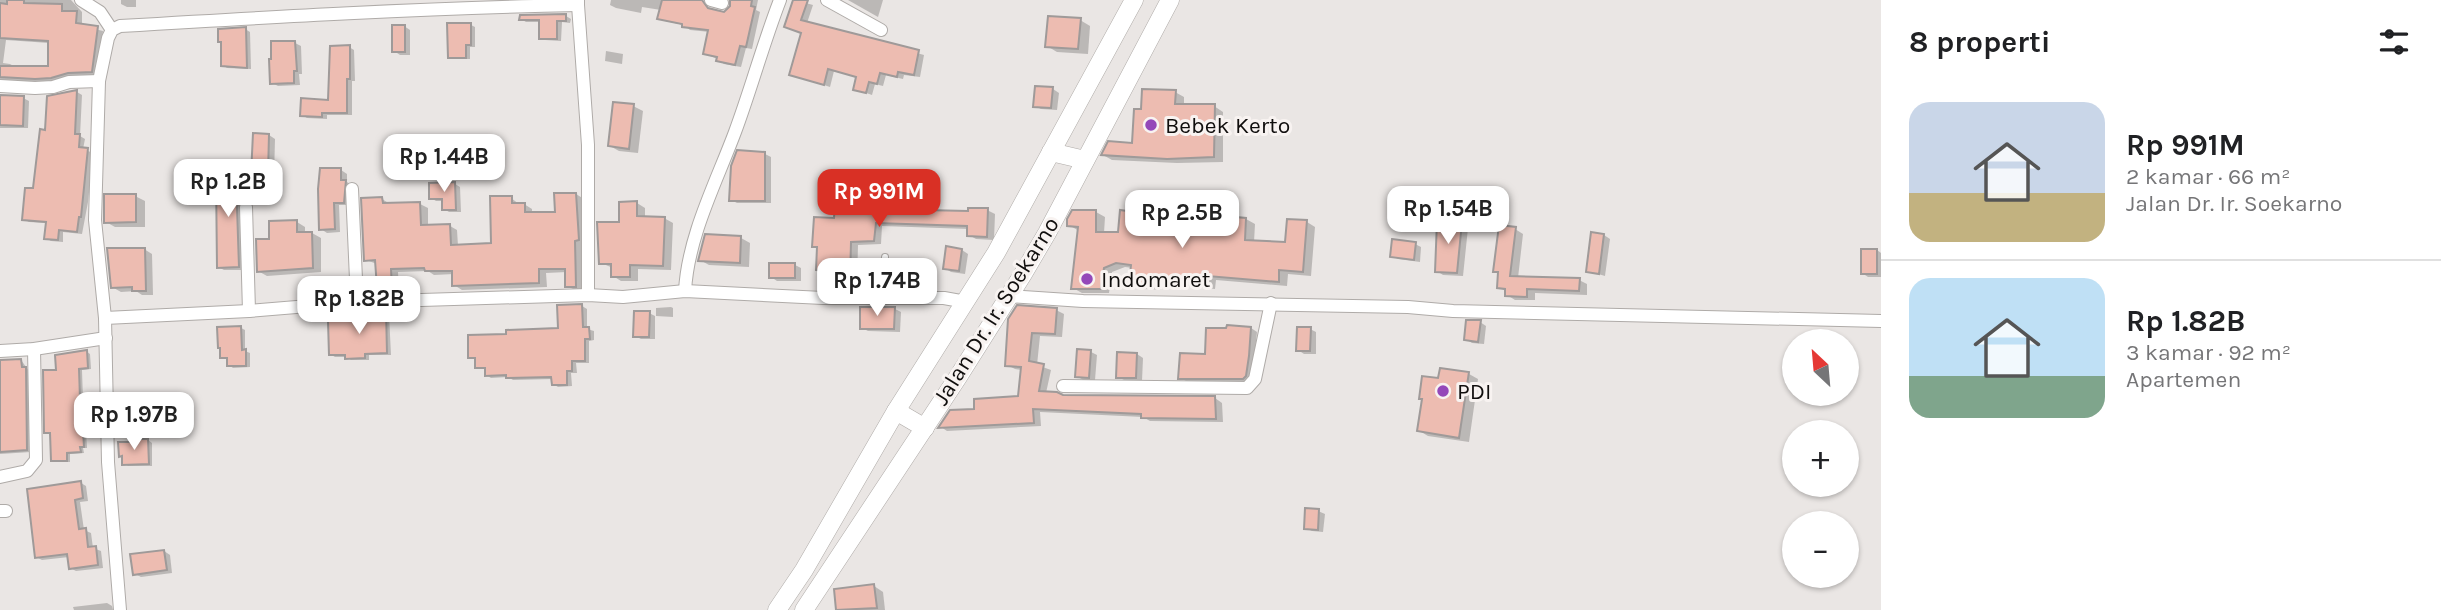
<!DOCTYPE html>
<html lang="id">
<meta charset="utf-8">
<style>
body{margin:0;font-family:Karla,sans-serif;background:#f2f2f2;color:#202124;height:100vh;display:flex;flex-direction:column;font-size:26px;white-space:nowrap}
*{box-sizing:border-box;margin:0}
p{font-size:23px;color:#757577}
.icon{flex:none;width:38px;height:38px;fill:none;stroke:currentColor;stroke-width:2;stroke-linecap:round;stroke-linejoin:round}
.map{position:relative;flex:1;overflow:hidden}
.details{display:flex;flex-direction:column;background:#fff;width:560px}
.details>*{flex:none}
.needle{width:46px;rotate:334deg}
.tools{position:absolute;left:1782px;top:329px;display:grid;gap:14px}
.tools a{display:grid;place-items:center;width:77px;height:77px;border-radius:50%;background:#fff;box-shadow:0 2px 5px #0004;font-size:35px}
.price{position:absolute;translate:-50% -60px;padding:0 16px;border-radius:14px;background:#fff;color:#222;font-size:23px;line-height:46px;filter:drop-shadow(0 2px 4px #0008)}
.price::after{content:'';position:absolute;left:50%;top:42px;width:21px;height:16px;margin-left:-10px;background:inherit;clip-path:polygon(0 0,100% 0,50% 100%)}
.price.on{background:#d93025;color:#fff}
ul{padding:0;list-style:none}
li{display:flex;align-items:center;gap:21px;height:175px;padding:0 28px}
li+li{border-top:2px solid #e0e0e0}
li span{display:grid;place-items:center;flex:none;width:196px;height:140px;border-radius:21px;color:#555}
li>.icon{margin-inline-start:auto}
span .icon{width:84px;height:84px;fill:#fffc;stroke-width:1}
li b{font-size:30px}
h2{display:flex;justify-content:space-between;align-items:center;height:84px;padding:0 28px;font-size:30px}
main{display:flex;flex:1;min-height:0}
.map>svg:first-child{display:block}
</style>
<main>
<div class="map">
<svg width="1881" height="610" viewBox="0 0 1881 610">
<rect width="100%" height="100%" fill="#eae6e4"/>
<g fill="#0003" fill-rule="evenodd">
<path d="M0,0H71L82,12V26L103,31L98,75L75,76L58,81H2L0,84ZM6,40L49,43L50,68H17L10,64L3,63Z"/>
<polygon points="121,0 136,0 136,7 127,7 121,4"/>
<polygon points="611,0 682,0 724,13 730,10 732,0 758,0 756,10 760,12 752,49 746,48 741,67 724,64 718,59 705,54 710,32 690,30 684,25 665,21 659,18 661,10 642,7 641,13 616,8 610,5"/>
<polygon points="795,0 813,5 807,23 924,55 920,77 904,75 903,79 886,75 883,86 875,84 872,95 855,89 858,77 834,71 830,87 791,74 803,34 786,27"/>
<polygon points="848,0 883,0 878,17"/>
<polygon points="566,16 571,19 570,23 562,22 561,41 545,40 540,38 541,22 526,22 521,19"/>
<polygon points="1080,20 1090,26 1088,54 1057,52 1047,46"/>
<polygon points="471,25 475,27 475,47 470,47 470,59 454,59 450,57"/>
<polygon points="404,26 410,30 410,55 400,55 394,51"/>
<polygon points="245,29 250,32 251,69 227,68 223,65"/>
<polygon points="295,43 301,46 302,74 299,74 300,85 278,86 272,83"/>
<polygon points="349,47 354,50 355,81 352,81 352,115 327,115 327,119 307,118 302,115 330,101"/>
<polygon points="606,51 623,54 622,64 605,61"/>
<polygon points="1053,89 1059,93 1057,110 1041,109 1035,106"/>
<polygon points="77,92 82,95 80,136 85,139 83,149 93,153 88,202 82,234 63,232 63,242 51,241 46,238 48,223 29,222 24,219 35,190 46,132"/>
<polygon points="1175,92 1184,97 1184,106 1214,106 1223,112 1223,162 1177,163 1112,160 1103,155 1134,144 1143,111"/>
<polygon points="0,96 23,98 29,101 28,128 0,128"/>
<polygon points="633,106 643,111 638,153 619,151 610,146"/>
<polygon points="269,135 275,139 274,177 259,177 253,174"/>
<polygon points="765,154 771,157 771,203 737,203 731,200"/>
<polygon points="341,170 347,174 347,182 351,185 350,205 339,205 340,232 327,233 321,229"/>
<polygon points="243,177 248,180 244,270 224,270 218,267"/>
<polygon points="455,184 460,187 461,212 449,212 444,209 444,201 436,201 431,198"/>
<polygon points="576,194 584,199 584,290 575,290 567,286 567,272 546,273 547,287 462,290 454,285 454,274 434,275 428,271 398,272 399,291 386,292 378,287 377,264 366,260 382,199 390,204 420,204 428,208 428,227 450,226 457,230 458,246 493,245 511,198 519,204 524,204 532,209 532,214 557,213"/>
<polygon points="135,196 145,201 145,227 115,227 106,222"/>
<polygon points="637,203 645,208 645,218 664,218 673,223 671,270 638,269 638,281 621,281 613,276 613,268 601,263 621,223"/>
<polygon points="892,206 896,208 924,209 929,212 969,213 987,210 995,214 994,240 976,239 969,235 969,229 882,226 881,244 858,245 857,284 843,283 836,279 836,274 825,273 818,269 819,249 814,246 836,220"/>
<polygon points="1096,212 1105,217 1104,233 1120,234 1134,214 1143,219 1141,231 1157,232 1246,219 1255,224 1254,242 1287,244 1307,222 1315,227 1311,276 1288,274 1287,286 1216,280 1215,289 1162,283 1161,290 1140,288 1131,283 1133,268 1125,267 1112,272 1109,293 1082,293 1073,288 1079,231 1069,225"/>
<polygon points="297,222 305,227 305,234 312,233 321,238 321,272 267,276 258,271 271,240"/>
<polygon points="1462,224 1468,228 1463,276 1443,275 1437,271"/>
<polygon points="1515,229 1523,234 1518,278 1579,280 1587,284 1587,295 1535,293 1535,300 1515,300 1507,295 1507,292 1499,287 1500,273 1495,271"/>
<polygon points="1604,235 1610,239 1605,276 1588,271"/>
<polygon points="741,238 750,243 749,267 709,265 700,260"/>
<polygon points="1415,244 1421,247 1420,262 1398,259 1392,256"/>
<polygon points="144,249 152,254 153,295 142,295 136,291 121,292 112,287"/>
<polygon points="962,250 968,254 965,274 951,272 945,268"/>
<polygon points="1877,250 1881,253 1881,277 1868,277 1862,273"/>
<polygon points="795,265 801,268 801,281 777,281 771,277"/>
<polygon points="582,306 587,309 587,329 594,331 594,340 589,341 589,363 576,363 577,373 571,373 572,386 558,387 553,384 553,379 513,380 508,377 491,378 486,375 486,369 477,367 476,360 470,357 508,336 560,329"/>
<polygon points="671,307 673,308 673,317 656,316 656,308"/>
<polygon points="895,309 901,312 900,332 868,331 862,328"/>
<polygon points="1056,310 1064,314 1062,337 1040,336 1037,365 1051,370 1046,393 1062,396 1215,398 1222,403 1223,422 1150,421 1143,417 1040,412 1041,426 947,431 941,427 976,410 1020,398 1023,370 1015,369 1007,365 1010,319"/>
<polygon points="385,312 389,314 391,355 369,355 369,360 351,360 347,357 335,357 330,354"/>
<polygon points="649,313 655,316 655,339 641,339 635,336"/>
<polygon points="1480,322 1486,326 1484,344 1472,343 1466,339"/>
<polygon points="241,328 245,330 245,351 250,353 250,367 233,368 229,365 229,359 222,357 222,349"/>
<polygon points="1251,328 1257,332 1252,379 1250,382 1186,381 1180,378 1207,356"/>
<polygon points="1310,329 1316,332 1316,354 1304,354 1298,350"/>
<polygon points="87,352 90,354 91,369 82,370 83,400 93,402 94,413 85,414 87,448 83,448 84,453 70,454 70,462 56,462 53,460 51,434 46,432 57,371"/>
<polygon points="1091,352 1097,355 1095,380 1083,380 1077,376"/>
<polygon points="1137,354 1143,358 1142,381 1124,380 1118,377"/>
<polygon points="21,360 29,371 31,452 0,454 0,361"/>
<polygon points="1469,374 1478,379 1469,442 1428,436 1418,430 1440,380"/>
<polygon points="148,440 152,443 152,466 128,466 124,463 123,457 120,455 139,443"/>
<polygon points="81,483 86,486 88,501 80,502 84,530 91,533 93,548 101,551 103,568 76,571 70,568 69,557 42,560 36,557"/>
<polygon points="1318,511 1325,514 1323,532 1312,531 1306,528"/>
<polygon points="164,551 170,555 172,573 141,577 135,574"/>
<polygon points="874,586 883,592 885,610 838,610 836,590"/>
<polygon points="107,603 112,606 113,610 74,610 73,607"/>
</g>
<g fill="#edbcb1" stroke="#9f9a99" stroke-width="2">
<polygon points="7,0 24,0 24,3 62,4 62,11 77,11 76,23 98,26 92,72 68,73 51,78 35,79 0,77 0,66 48,66 48,41 0,38 0,3 7,4"/>
<polygon points="662,0 702,0 708,8 724,12 730,6 730,0 752,0 751,6 755,7 746,47 740,46 735,65 716,61 717,57 703,54 708,30 682,27 682,24 657,19"/>
<polygon points="793,0 808,0 801,20 919,50 914,75 898,72 897,77 880,73 877,84 869,82 866,93 853,90 856,77 828,69 824,85 789,75 801,33 784,27"/>
<polygon points="566,14 566,21 557,21 557,39 539,39 539,20 519,20 520,15"/>
<polygon points="1048,16 1081,18 1078,49 1045,47"/>
<polygon points="447,23 471,23 471,45 466,45 466,58 448,58"/>
<rect x="392" y="25" width="13" height="27"/>
<polygon points="246,27 247,68 221,66 221,42 218,42 218,29"/>
<polygon points="271,41 295,41 297,71 294,71 294,83 270,84 269,59 271,59"/>
<polygon points="350,45 350,79 347,79 347,113 322,113 322,117 300,116 301,98 328,100 330,46"/>
<polygon points="1035,86 1053,87 1051,108 1033,107"/>
<polygon points="1142,89 1176,90 1175,104 1215,104 1214,157 1167,159 1101,155 1108,141 1132,143 1134,109 1141,109"/>
<polygon points="77,90 75,134 80,134 79,147 88,148 81,217 79,217 77,232 59,230 58,240 44,239 46,222 22,220 25,188 33,188 40,129 45,130 47,96"/>
<polygon points="0,95 24,96 23,126 0,125"/>
<polygon points="613,102 634,104 629,149 608,146"/>
<polygon points="253,133 269,134 268,175 251,175"/>
<polygon points="737,150 765,152 765,201 729,201 731,166"/>
<polygon points="320,168 341,168 341,180 346,180 344,203 334,203 335,229 319,230 318,189"/>
<polygon points="216,175 243,175 243,199 239,202 237,207 239,267 217,268"/>
<polygon points="455,182 456,210 442,210 442,199 429,199 429,183"/>
<polygon points="554,193 576,193 579,240 575,241 576,287 565,287 565,269 539,269 539,283 452,286 452,271 425,271 424,268 391,269 392,288 377,288 375,260 364,261 361,198 382,197 383,203 420,202 421,225 450,224 451,245 491,243 490,196 512,196 512,203 525,203 525,212 555,212"/>
<polygon points="104,194 136,194 136,222 104,223"/>
<polygon points="637,201 637,216 665,217 663,266 630,265 630,277 611,277 611,264 599,264 597,222 619,222 619,202"/>
<polygon points="835,202 892,204 892,206 924,207 924,210 968,211 968,208 988,208 987,237 967,236 967,226 876,223 874,241 851,242 850,281 834,280 834,271 816,270 817,247 812,247 814,217 834,218"/>
<polygon points="1072,210 1096,210 1096,232 1118,232 1120,210 1134,212 1133,228 1156,230 1158,212 1180,215 1181,212 1246,218 1245,240 1285,242 1287,219 1307,220 1303,272 1279,270 1279,282 1208,276 1207,285 1153,279 1152,286 1129,283 1131,265 1116,263 1104,268 1101,289 1071,289 1078,227 1067,226 1067,219"/>
<polygon points="297,220 297,232 312,232 313,268 257,272 256,239 269,239 269,221"/>
<polygon points="1437,221 1462,222 1457,273 1435,272"/>
<polygon points="1499,225 1516,227 1510,276 1580,278 1579,291 1527,289 1527,297 1505,296 1505,289 1497,288 1498,272 1493,272"/>
<polygon points="1591,232 1604,234 1599,274 1586,272"/>
<polygon points="705,234 741,236 740,263 698,261"/>
<polygon points="1392,239 1416,242 1414,260 1390,257"/>
<polygon points="946,246 962,249 959,271 943,269"/>
<polygon points="107,248 145,248 146,291 132,291 132,287 111,288"/>
<rect x="1861" y="249" width="16" height="25"/>
<rect x="769" y="263" width="26" height="15"/>
<polygon points="582,304 583,327 589,327 590,339 585,339 585,361 572,361 572,371 567,371 567,385 552,385 551,377 506,378 506,375 485,376 485,368 475,368 475,358 468,358 468,335 506,334 506,330 558,328 557,305"/>
<polygon points="1017,305 1057,308 1055,334 1032,333 1029,361 1044,364 1039,391 1057,392 1063,395 1215,396 1216,419 1141,418 1141,414 1033,409 1034,423 938,428 950,410 974,409 974,399 1018,396 1021,367 1005,366 1008,319"/>
<polygon points="860,307 895,307 894,329 860,329"/>
<polygon points="366,310 386,310 387,353 365,354 365,358 345,359 345,355 329,355 328,321 364,320"/>
<polygon points="634,311 650,311 649,337 633,337"/>
<polygon points="1466,320 1481,320 1478,342 1464,340"/>
<polygon points="1227,325 1251,327 1249,356 1246,376 1243,379 1178,379 1180,353 1205,354 1206,328 1226,328"/>
<polygon points="241,326 242,350 246,349 246,366 227,366 227,358 220,358 220,348 218,348 217,327"/>
<polygon points="1297,327 1311,327 1310,351 1296,351"/>
<polygon points="1077,349 1091,350 1089,378 1075,377"/>
<polygon points="87,350 88,368 79,369 80,399 90,398 91,412 82,413 84,447 80,447 81,452 67,453 67,461 51,461 50,433 44,433 43,370 56,370 55,355"/>
<polygon points="1117,352 1137,353 1136,378 1116,378"/>
<polygon points="21,359 22,367 26,367 27,450 0,452 0,360"/>
<polygon points="1440,368 1469,372 1459,438 1417,431 1422,399 1419,399 1422,376 1438,378"/>
<polygon points="137,439 148,439 149,464 122,465 122,456 119,457 118,442 137,442"/>
<polygon points="81,481 83,498 75,500 79,529 86,528 88,547 96,546 98,565 69,569 67,554 35,558 27,489"/>
<polygon points="1305,508 1319,509 1318,530 1304,529"/>
<polygon points="164,550 167,570 133,575 130,554"/>
<polygon points="874,584 877,608 836,610 834,589"/>
</g>
<g fill="none" stroke-linecap="round" stroke-linejoin="round">
<g stroke="#afaba8" stroke-width="8">
<polyline id="service" points="882,298 885,257"/>
</g>
<g stroke="#afaba8" stroke-width="14">
<g id="minor">
<polyline points="81,0 100,12 112,30"/>
<polyline points="711,0 722,3"/>
<polyline points="827,0 881,30"/>
<polyline points="578,5 588,145 588,295"/>
<polyline points="0,86 35,88 53,87 69,82 99,81"/>
<polyline points="352,189 357,302"/>
<polyline points="246,207 249,311"/>
<path d="M685,291C688,236 716,183 735,132C751,89 763,44 780,0"/>
<polyline points="1008,296 1083,301 1408,307 1453,311 1881,321"/>
<path d="M105,318L95,220L99,81L108,38L112,30L120,26C272,17 425,8 578,5V0"/>
<polyline points="0,351 34,349 106,338"/>
<polyline points="1063,386 1247,388 1255,379 1271,303"/>
<polyline points="0,477 27,471 36,460 34,349"/>
<polyline points="0,511 6,511"/>
<polyline points="120,610 108,462 105,318 249,311 357,302 588,295 623,297 685,291 823,298 944,298 966,302"/>
</g>
</g>
<g stroke="#afaba8" stroke-width="19">
<g id="secondary">
<polyline points="1051,152 1085,160"/>
<polyline points="896,411 925,428"/>
<polyline points="777,610 804,570 896,411 996,253 1134,0"/>
<polyline points="804,610 958,377 1023,274 1047,233 1170,0"/>
</g>
</g>
<use href="#service" stroke="#fff" stroke-width="6"/>
<use href="#minor" stroke="#fff" stroke-width="12"/>
<use href="#secondary" stroke="#fff" stroke-width="18"/>
</g>
<g fill="#9448b9" stroke="#f8f3f1" stroke-width="2.5">
<circle cx="1151" cy="125" r="7"/>
<circle cx="1087" cy="279" r="7"/>
<circle cx="1443" cy="391" r="7"/>
</g>
<g text-anchor="middle" dominant-baseline="central" stroke-width="6" stroke-linejoin="round" paint-order="stroke">
<g font-size="23" fill="#100e0d" stroke="#f8f3f1" text-anchor="start">
<text x="1165" y="125">Bebek Kerto</text>
<text x="1101" y="279">Indomaret</text>
<text x="1457" y="391">PDI</text>
</g>
<g font-size="23" fill="#100e0d" stroke="#f8f3f1">
<text transform="translate(996 311) rotate(-58)">Jalan Dr. Ir. Soekarno</text>
</g>
</g>
</svg>
<div class="tools">
<a><svg class="needle" viewBox="-14 -14 28 28"><path d="M0-13l5 13h-10z" fill="#e53935"/><path d="M0 13l5-13h-10z" fill="#757577"/></svg></a>
<a>+</a>
<a>−</a>
</div>
<b class="price" style="left:444px;top:194px">Rp 1.44B</b>
<b class="price" style="left:228px;top:219px">Rp 1.2B</b>
<b class="price on" style="left:879px;top:229px">Rp 991M</b>
<b class="price" style="left:1448px;top:246px">Rp 1.54B</b>
<b class="price" style="left:1182px;top:250px">Rp 2.5B</b>
<b class="price" style="left:877px;top:318px">Rp 1.74B</b>
<b class="price" style="left:359px;top:336px">Rp 1.82B</b>
<b class="price" style="left:134px;top:452px">Rp 1.97B</b>
</div>
<section class="details">
<h2>8 properti<svg class="icon" aria-label="filters" viewBox="0 0 24 24"><path d="M4 7h16M4 17h16"/><circle cx="9" cy="7" r="2"/><circle cx="15" cy="17" r="2"/></svg></h2>
<ul>
<li><span style="background:linear-gradient(#c9d6e8 65%,#c2b280 0)"><svg class="icon" aria-label="home" viewBox="0 0 24 24"><path d="M3 11l9-7 9 7M6 9v11h12V9"/></svg></span><div><b>Rp 991M</b><p>2 kamar · 66 m²</p><p>Jalan Dr. Ir. Soekarno</p></div></li>
<li><span style="background:linear-gradient(#bfe0f5 70%,#7fa58c 0)"><svg class="icon" aria-label="home" viewBox="0 0 24 24"><path d="M3 11l9-7 9 7M6 9v11h12V9"/></svg></span><div><b>Rp 1.82B</b><p>3 kamar · 92 m²</p><p>Apartemen</p></div></li>
</ul>
</section>
</main>
